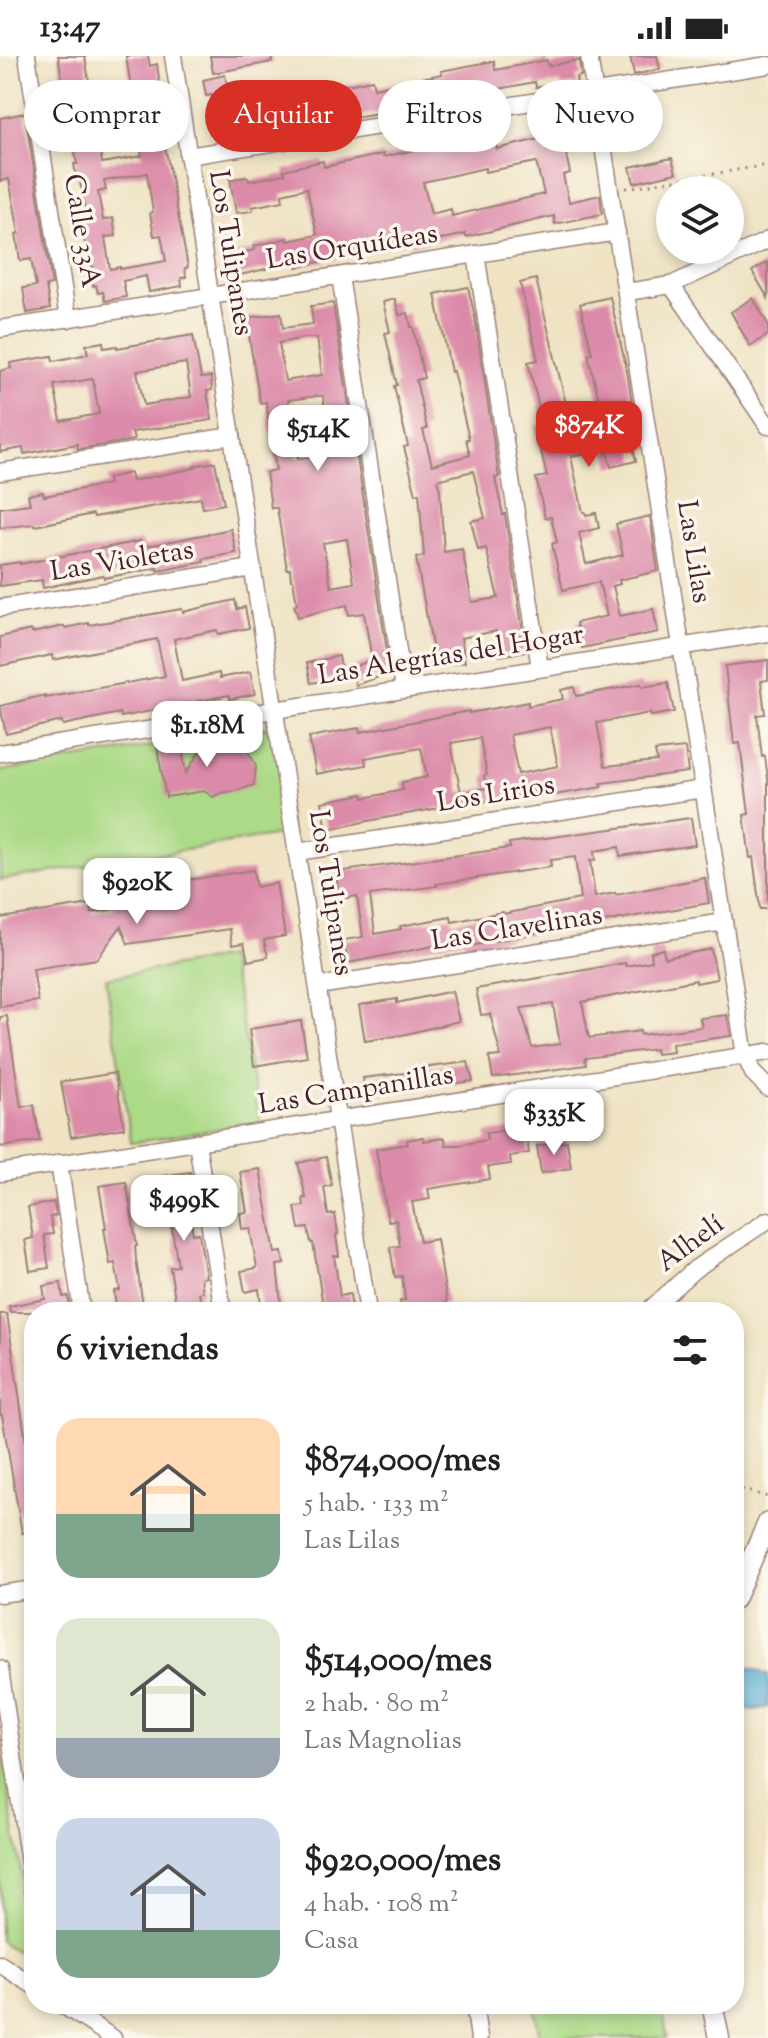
<!DOCTYPE html>
<html lang="es">
<meta charset="utf-8">
<style>
body{margin:0;font-family:"Sorts Mill Goudy",serif;background:#f6f6f6;color:#222;height:100vh;display:flex;flex-direction:column;font-size:30px;white-space:nowrap}
*{box-sizing:border-box;margin:0}
p{font-size:26px;color:#767676}
.icon{flex:none;width:44px;height:44px;fill:none;stroke:currentColor;stroke-width:2;stroke-linecap:round;stroke-linejoin:round}
.map{position:relative;flex:1;overflow:hidden}
.drawer{position:absolute;left:24px;top:1246px;width:720px;height:712px;display:flex;flex-direction:column;background:#fff;border-radius:32px;box-shadow:0 4px 12px #0003}
.drawer>*{flex:none}
.guide{position:absolute;left:24px;top:24px;width:720px;height:72px;display:flex;gap:16px}
.controls{position:absolute;left:656px;top:120px;display:grid;gap:16px}
.controls a{display:grid;place-items:center;width:88px;height:88px;border-radius:50%;background:#fff;box-shadow:0 4px 12px #0003;font-size:40px}
.price{position:absolute;translate:-50% -68px;padding:0 18px;border-radius:16px;background:#fff;color:#222;font-size:26px;line-height:52px;filter:drop-shadow(0 2px 4px #0008)}
.price::after{content:'';position:absolute;left:50%;top:48px;width:24px;height:18px;margin-left:-12px;background:inherit;clip-path:polygon(0 0,100% 0,50% 100%)}
.price.selected{background:#d93025;color:#fff}
ul{padding:0;list-style:none}
li{display:flex;align-items:center;gap:24px;height:200px;padding:0 32px}
li span{display:grid;place-items:center;flex:none;width:224px;height:160px;border-radius:24px;color:#555}
li>.icon{margin-inline-start:auto}
span .icon{width:96px;height:96px;fill:#fffc;stroke-width:1}
li b{font-size:34px}
h2{display:flex;justify-content:space-between;align-items:center;height:96px;padding:0 32px;font-size:34px}
.chip{padding:0 28px;border-radius:36px;background:#fff;box-shadow:0 4px 12px #0003;font-size:28px;line-height:72px}
.chip.selected{background:#d93025;color:#fff}
.status{display:flex;justify-content:space-between;align-items:center;height:56px;padding:0 40px;background:#fff;direction:ltr}
.status svg{height:22px;fill:currentColor}
.map>svg:first-child{display:block}
</style>
<div class="status"><b>13:47</b><svg viewBox="0 0 49 12"><path d="M0 12V9h3v3zM5 12V6h3v6zM10 12V3h3v9zM15 12V0h3v12zM26 1h20v11H26zM47 4h2v5h-2z"/></svg></div>
<div class="map">
<svg width="768" height="1982" viewBox="0 0 768 1982">
<rect width="100%" height="100%" fill="#fbf7ec"/>
<filter id="ink" filterUnits="userSpaceOnUse"><feTurbulence type="fractalNoise" baseFrequency=".0125" numOctaves="2"/><feDisplacementMap in="SourceGraphic" scale="16" xChannelSelector="R" yChannelSelector="G"/><feConvolveMatrix kernelMatrix="1 2 1 2 8 2 1 2 1" color-interpolation-filters="sRGB"/></filter>
<filter id="wash" filterUnits="userSpaceOnUse"><feTurbulence type="fractalNoise" baseFrequency=".006" numOctaves="4" result="noise"/><feDisplacementMap in="SourceGraphic" scale="32" xChannelSelector="R" yChannelSelector="G"/><feGaussianBlur stdDeviation="1.8" result="paint"/><feColorMatrix in="noise" values="0 0 0 0 0 0 0 0 0 0 0 0 0 0 0 0 0 1.4 0 .05"/><feComposite in="paint" operator="in"/></filter>
<g filter="url(#wash)">
<rect width="100%" height="100%" fill="#efe3c4"/>
<g fill="#acda87" stroke="#7b7c59" stroke-width="2">
<polygon points="274,670 291,777 0,824 0,715"/>
<polygon points="228,901 236,933 260,1066 131,1087 106,922"/>
<polygon points="0,1682 33,1893 16,1895 0,1885"/>
<polygon points="534,1948 662,1948 667,1982 540,1982"/>
</g>
<path fill="#56add3" stroke="#50667f" stroke-width="2" d="M749,1612L768,1619V1651C762,1652 752,1655 747,1654C729,1650 740,1620 749,1612Z"/>
<g id="blocks">
<g fill="#dc8aa9" fill-rule="evenodd">
<path d="M58,0H85L102,107L142,100L126,0H148L150,10L157,8L160,30L164,29L170,58L162,59L168,90H165L188,211L185,212L186,221L181,222L182,230L149,236L146,220L123,225L126,241L105,245L103,236L98,237L96,229L93,230L91,218H94L93,210H89L80,160L86,159L80,124L77,125L74,108H77ZM147,117L153,156L150,157L154,180L161,179L166,205L120,213V211L110,213L105,181L116,180L113,162L103,164L98,136L106,134L104,125Z"/>
<polygon points="210,0 271,0 272,6 213,17"/>
<polygon points="630,0 657,0 660,13 634,19"/>
<polygon points="547,4 548,10 579,4 581,20 576,21 577,28 561,30 561,26 536,31 535,26 499,33 500,40 448,48 447,44 334,65 333,61 273,72 269,54 339,42 336,31 372,24 374,32 442,18 441,15 494,5 495,14"/>
<polygon points="225,19 232,54 239,53 242,75 218,79 212,39 206,40 203,24"/>
<polygon points="642,56 646,70 630,74 626,60"/>
<polygon points="25,57 52,229 46,230 50,253 27,257 23,232 36,230 31,203 20,205 16,178 19,177 9,123 0,125 0,62"/>
<path d="M588,69L592,92L566,98L570,117L563,119L569,146L600,139L602,158L555,168L554,160L466,181L465,178L412,190L411,186L297,211L296,206L240,219L235,198L255,194L254,190L288,182V185L317,179L307,132L282,138L283,145L252,151L253,155L236,157L230,123L248,121L249,125L285,118L284,114L323,105L324,111L383,98V101L438,89L439,93L478,84V87L494,83L497,93L556,79V77ZM536,106L544,138L452,160L451,153L431,158L423,126L485,112V116Z"/>
<polygon points="672,102 676,117 634,127 630,111"/>
<polygon points="768,206 768,242 752,215"/>
<polygon points="536,223 567,352 560,353 566,380 602,372 598,358 602,357 588,298 592,297 580,248 610,241 628,320 632,349 624,351 636,405 611,411 606,393 571,401 583,456 585,456 586,459 596,457 599,472 579,477 586,508 623,499 616,468 650,460 658,515 619,524 620,528 613,530 620,560 653,553 658,576 582,592 576,567 607,560 599,526 563,534 552,488 557,486 551,461 545,462 536,422 547,420 535,370 543,368 528,306 538,304 520,227"/>
<path d="M468,231L475,261L499,421L495,422L503,459L505,458L526,595L500,600L496,575L461,582L465,606L436,611L416,502L424,500L419,437L416,438L404,391L408,390L394,330L397,329L385,277L390,276L383,246L395,243L399,259L408,257L411,271H413L424,322L416,324L427,373L423,374L432,409L470,399L466,383H469L453,315L451,316L435,238ZM473,415L485,462L471,465L478,494L486,492L498,542L472,546L462,493L444,496L440,434L437,424Z"/>
<polygon points="753,242 768,268 768,279 750,290 731,256"/>
<path d="M333,247L387,595L382,596L390,617L356,629L350,612L372,604L364,557L349,559L347,549L298,561L294,549L297,548L293,524H291L290,513H287L277,452H271L266,416L276,414L266,346L260,347L246,262L281,257L283,272L313,268L311,250ZM304,282H317L322,319L285,325L279,287ZM318,340H323L332,398L298,403L288,344ZM347,483L354,527L331,531L323,487Z"/>
<path d="M193,279L201,322L211,321L212,334L207,335L212,364L132,376L134,384L78,393L77,388L24,398L23,392L0,396V315L11,312L10,307L52,300L53,305L88,298L86,289L103,286L104,292L117,290V292ZM186,307L191,341L144,349L137,315ZM93,323L99,358L61,365L54,329Z"/>
<polygon points="215,406 224,448 203,452 201,442 94,461 93,458 35,470 34,468 0,472 0,452 30,448 28,439 43,436 44,440 109,428 108,422 130,417 132,425 195,412 194,410"/>
<polygon points="231,473 236,497 203,503 204,506 158,515 157,512 104,522 103,519 43,532 42,524 0,530 0,509 20,506 20,508 141,485 143,491"/>
<polygon points="235,544 237,553 245,551 249,572 218,578 217,574 174,583 182,625 219,617 220,622 250,616 255,638 230,643 229,639 121,661 120,657 63,669 62,665 6,678 0,650 45,639 45,642 165,620 157,583 53,604 52,599 0,610 0,581 31,574 32,577 64,570 65,572 89,567 89,569 182,553 183,556"/>
<polygon points="339,600 343,621 311,627 307,607"/>
<polygon points="768,604 768,624 761,625 765,658 757,659 762,701 765,700 768,723 768,853 760,853 753,801 750,802 744,759 749,758 740,687 734,688 725,610"/>
<path d="M668,627L674,656L651,660L650,657L597,667L605,710L657,705L655,695L685,692L688,716L601,727L602,731L554,739L553,733L440,754V752L368,765L327,774L322,746L363,738L364,742L403,734L402,726L427,721L421,692L365,702L366,709L316,718L309,681L359,672L360,676L469,655V657L528,646V650L563,643L561,634L574,631L576,640L641,628L642,631ZM550,671L558,710L518,718L510,679ZM480,682L487,719L484,720L486,732L461,737L451,687Z"/>
<polygon points="225,683 236,687 249,697 256,710 254,729 236,735 221,737 213,741 204,735 166,741 157,691 181,687 186,717 207,684 211,686"/>
<path d="M691,762L695,789L620,800L619,791L594,795L595,804L590,805L595,841L615,837L616,839L705,822L709,847L576,871V869L465,891L464,884L348,907L344,884L363,881L357,840L339,843L336,816L510,792L509,787ZM575,801L580,843L503,858V856L452,866L451,861L400,870L401,873L375,878L370,839L437,830L436,828L551,811L550,804Z"/>
<polygon points="253,814 256,831 276,827 285,880 264,884 268,901 248,905 244,887 232,889 230,873 128,888 121,870 97,903 33,913 38,945 0,951 0,862 91,848 92,857 115,853 116,835"/>
<path d="M663,893L665,902L711,893L717,923L696,927V924L582,946L589,982L640,975L641,979L702,971L700,962L727,959L731,980L672,988L673,996L656,998L655,993L585,1002L586,1009L493,1022L489,1001L501,1000L490,958L481,959L476,933L625,907L626,910L652,905L651,896ZM553,948L560,988L532,992L521,952Z"/>
<polygon points="452,935 459,965 402,979 365,985 359,949 397,943 397,947"/>
<polygon points="7,960 21,1051 34,1049 40,1085 0,1091 0,961"/>
<polygon points="301,965 307,1001 254,1010 249,973"/>
<polygon points="468,1006 473,1025 365,1040 363,1022 422,1015 422,1012"/>
<polygon points="115,1017 124,1072 71,1081 61,1026"/>
<polygon points="525,1072 529,1097 510,1100 511,1108 488,1111 490,1123 428,1133 430,1143 412,1146 420,1186 437,1183 447,1247 428,1250 429,1256 402,1256 400,1245 405,1244 402,1220 395,1221 390,1191 400,1190 396,1164 388,1165 376,1093 408,1088 407,1084 423,1081 424,1085 445,1082 446,1089 459,1089 487,1084 486,1077"/>
<polygon points="567,1085 571,1112 541,1117 537,1090"/>
<polygon points="326,1101 332,1129 324,1131 328,1159 335,1158 338,1178 336,1179 339,1200 334,1200 340,1240 350,1238 352,1254 342,1256 324,1256 313,1187 311,1187 308,1172 299,1173 295,1151 304,1150 303,1142 306,1142 298,1107"/>
<polygon points="260,1113 275,1197 282,1196 284,1208 277,1209 282,1256 262,1256 259,1233 245,1236 241,1215 257,1212 250,1172 242,1173 240,1157 247,1156 240,1116"/>
<polygon points="190,1116 194,1137 187,1138 189,1153 193,1178 199,1177 206,1221 201,1222 203,1236 199,1237 203,1256 177,1256 170,1211 178,1210 167,1143 161,1144 157,1121"/>
<polygon points="126,1126 137,1190 135,1190 136,1204 144,1256 120,1256 119,1249 116,1250 114,1235 120,1234 115,1207 110,1208 104,1172 106,1172 99,1130"/>
<polygon points="54,1146 56,1160 50,1161 53,1178 44,1179 49,1212 30,1215 25,1184 33,1182 28,1151"/>
<polygon points="61,1227 63,1241 68,1240 71,1256 10,1256 9,1250 45,1243 43,1230"/>
<polygon points="0,1258 7,1258 34,1440 34,1475 22,1477 2,1359 0,1359"/>
</g>
</g>
</g>
<g filter="url(#ink)">
<use href="#blocks" fill-opacity="0" stroke="#9c8178" stroke-width="2"/>
<g fill="none" stroke-linecap="round" stroke-linejoin="round">
<g stroke="#9c8178" stroke-width="19">
<g id="minor">
<polyline points="27,0 68,263"/>
<polyline points="173,0 368,1256"/>
<polyline points="589,0 745,1000 753,1017 768,1032"/>
<polyline points="188,100 768,9"/>
<polyline points="476,198 540,612"/>
<polyline points="340,220 404,633"/>
<polyline points="671,229 768,184"/>
<polyline points="627,236 671,229 768,370"/>
<polyline points="0,273 617,176"/>
<polyline points="0,416 232,380"/>
<polyline points="0,552 253,512"/>
<polyline points="0,697 768,577"/>
<polyline points="297,796 703,733"/>
<polyline points="318,930 724,866"/>
<polyline points="197,1086 223,1256"/>
<polyline points="59,1107 82,1256"/>
<polyline points="0,1117 768,996"/>
<polyline points="647,1256 695,1213 768,1164"/>
<polyline points="0,1538 34,1533"/>
<polyline points="0,1613 34,1840"/>
<polyline points="0,1908 34,1930"/>
<polyline points="61,1948 113,1982"/>
<polyline points="474,1948 479,1982"/>
</g>
</g>
<g stroke="#9c8178" stroke-width="23">
<g id="major">
<polyline points="734,1543 768,1467"/>
<polyline points="712,1948 719,1982"/>
</g>
</g>
<g stroke="#9c8178" stroke-width="3" stroke-dasharray="2 6" stroke-linecap="butt">
<polyline points="626,132 768,109"/>
<polyline points="734,1431 768,1441"/>
</g>
<use href="#minor" stroke="#fff" stroke-width="16"/>
<use href="#major" stroke="#fff" stroke-width="20"/>
</g>
</g>
<g text-anchor="middle" dominant-baseline="central" stroke-width="7" stroke-linejoin="round" paint-order="stroke">
<g font-size="28" fill="#4a1f2b" stroke="#fbf7ec">
<text transform="translate(81 175) rotate(81)">Calle 33A</text>
<text transform="translate(352 192) rotate(-9)">Las Orquídeas</text>
<text transform="translate(230 197) rotate(81)">Los Tulipanes</text>
<text transform="translate(693 496) rotate(81)">Las Lilas</text>
<text transform="translate(122 506) rotate(-9)">Las Violetas</text>
<text transform="translate(451 600) rotate(-9)">Las Alegrías del Hogar</text>
<text transform="translate(496 739) rotate(-9)">Los Lirios</text>
<text transform="translate(330 837) rotate(81)">Los Tulipanes</text>
<text transform="translate(517 873) rotate(-9)">Las Clavelinas</text>
<text transform="translate(356 1035) rotate(-9)">Las Campanillas</text>
<text transform="translate(691 1188) rotate(-37)">Alhelí</text>
</g>
</g>
</svg>
<div class="controls">
<a><svg class="icon" aria-label="layers" viewBox="0 0 24 24"><path d="M12 4l9 5-9 5-9-5zM3 14l9 5 9-5"/></svg></a>
</div>
<b class="price selected" style="left:589px;top:413px">$874K</b>
<b class="price" style="left:318px;top:417px">$514K</b>
<b class="price" style="left:207px;top:713px">$1.18M</b>
<b class="price" style="left:137px;top:870px">$920K</b>
<b class="price" style="left:554px;top:1101px">$335K</b>
<b class="price" style="left:184px;top:1187px">$499K</b>
<div class="guide">
<a class="chip">Comprar</a>
<a class="chip selected">Alquilar</a>
<a class="chip">Filtros</a>
<a class="chip">Nuevo</a>
</div>
<section class="drawer">
<h2>6 viviendas<svg class="icon" aria-label="filters" viewBox="0 0 24 24"><path d="M4 7h16M4 17h16"/><circle cx="9" cy="7" r="2"/><circle cx="15" cy="17" r="2"/></svg></h2>
<ul>
<li><span style="background:linear-gradient(#ffd9b3 60%,#7fa58c 0)"><svg class="icon" aria-label="home" viewBox="0 0 24 24"><path d="M3 11l9-7 9 7M6 9v11h12V9"/></svg></span><div><b>$874,000/mes</b><p>5 hab. · 133 m²</p><p>Las Lilas</p></div></li>
<li><span style="background:linear-gradient(#dfe7d0 75%,#9aa5b1 0)"><svg class="icon" aria-label="home" viewBox="0 0 24 24"><path d="M3 11l9-7 9 7M6 9v11h12V9"/></svg></span><div><b>$514,000/mes</b><p>2 hab. · 80 m²</p><p>Las Magnolias</p></div></li>
<li><span style="background:linear-gradient(#c9d6e8 70%,#7fa58c 0)"><svg class="icon" aria-label="home" viewBox="0 0 24 24"><path d="M3 11l9-7 9 7M6 9v11h12V9"/></svg></span><div><b>$920,000/mes</b><p>4 hab. · 108 m²</p><p>Casa</p></div></li>
</ul>
</section>
</div>
